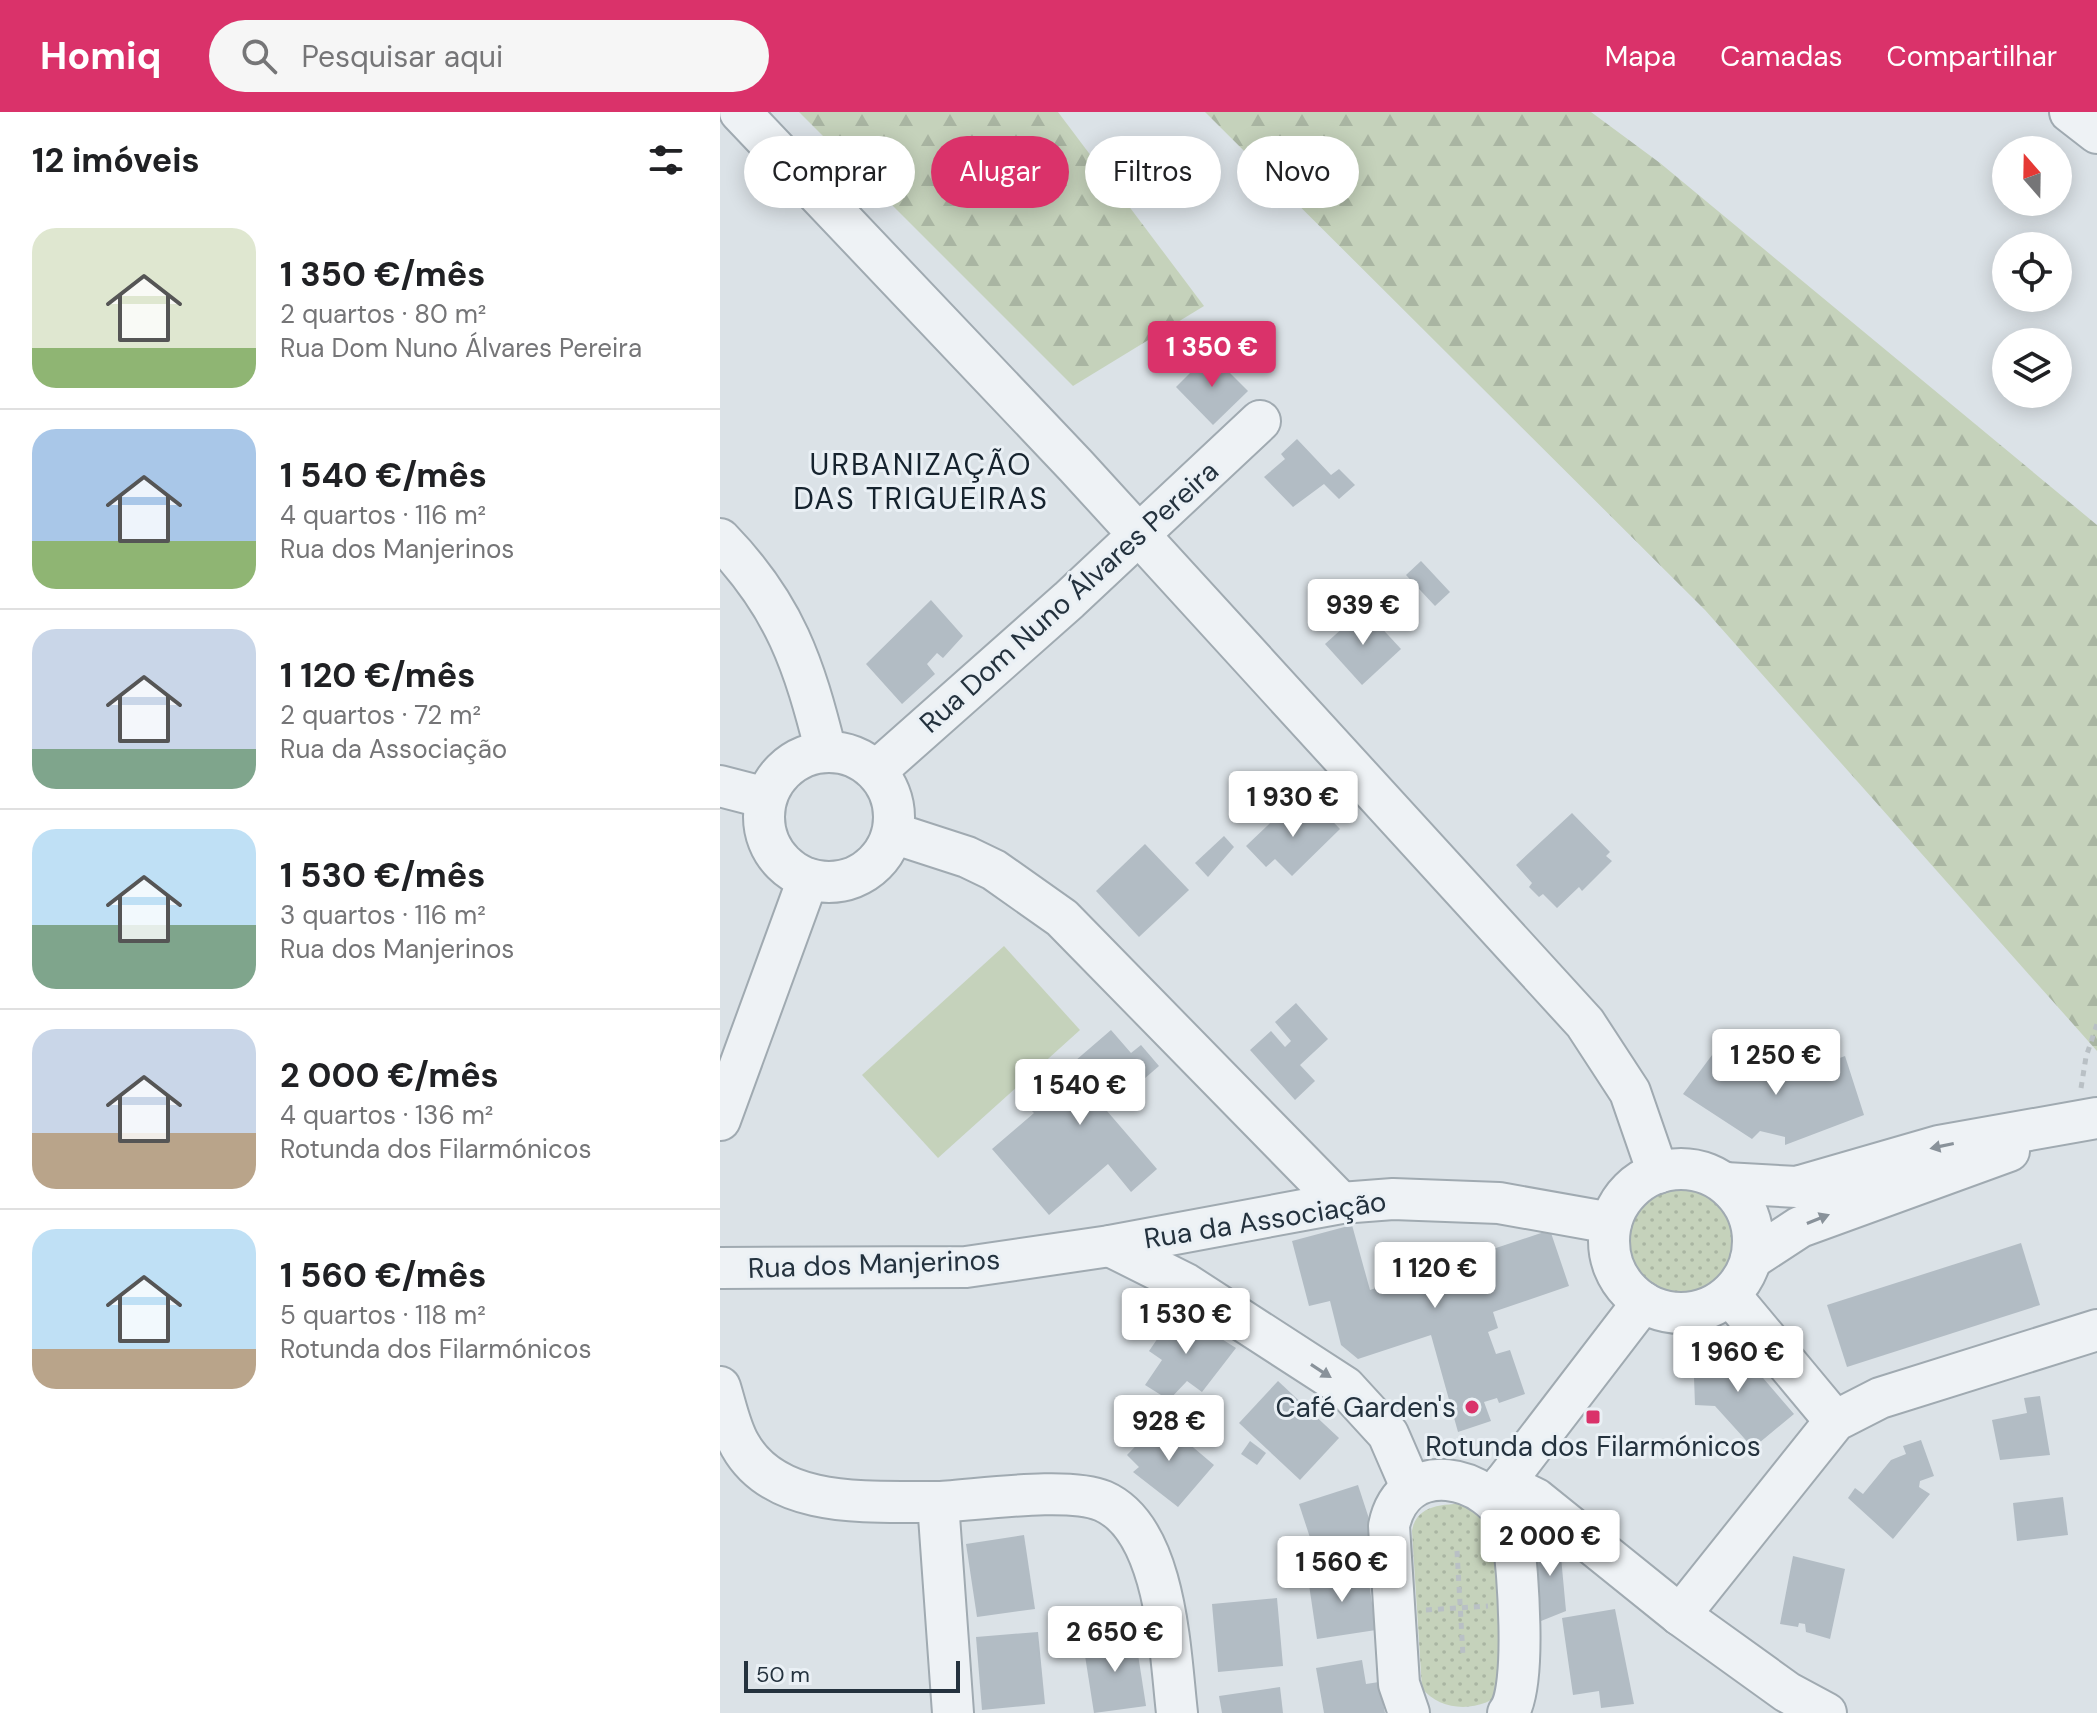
<!DOCTYPE html>
<html lang="pt">
<meta charset="utf-8">
<style>
body{margin:0;font-family:"DM Sans",sans-serif;background:#f6f6f6;color:#202124;height:100vh;display:flex;flex-direction:column;font-size:30px;white-space:nowrap}
*{box-sizing:border-box;margin:0}
p{font-size:26px;color:#757577}
.icon{flex:none;width:44px;height:44px;fill:none;stroke:currentColor;stroke-width:2;stroke-linecap:round;stroke-linejoin:round}
.map{position:relative;flex:1;overflow:hidden}
.panel{display:flex;flex-direction:column;background:#fff;width:720px}
.panel>*{flex:none}
.guide{position:absolute;left:24px;top:24px;width:760px;height:72px;display:flex;gap:16px}
.needle{width:52px;rotate:340deg}
.buttons{position:absolute;left:1272px;top:24px;display:grid;gap:16px}
.buttons a{display:grid;place-items:center;width:80px;height:80px;border-radius:50%;background:#fff;box-shadow:0 4px 20px #0003;font-size:40px}
.scale{position:absolute;left:24px;bottom:20px;width:216px;box-sizing:border-box;padding-left:8px;border:4px solid #24323e;border-top:0;font-size:22px;line-height:28px;white-space:nowrap;color:#24323e;-webkit-text-stroke:6px #eaf0f5;paint-order:stroke}
.price{position:absolute;translate:-50% -68px;padding:0 18px;border-radius:8px;background:#fff;color:#222;font-size:26px;line-height:52px;filter:drop-shadow(0 2px 4px #0008)}
.price::after{content:'';position:absolute;left:50%;top:48px;width:24px;height:18px;margin-left:-12px;background:inherit;clip-path:polygon(0 0,100% 0,50% 100%)}
.price.selected{background:#da326a;color:#fff}
ul{padding:0;list-style:none}
li{display:flex;align-items:center;gap:24px;height:200px;padding:0 32px}
li+li{border-top:2px solid #e0e0e0}
li span{display:grid;place-items:center;flex:none;width:224px;height:160px;border-radius:24px;color:#555}
li>.icon{margin-inline-start:auto}
span .icon{width:96px;height:96px;fill:#fffc;stroke-width:1}
li b{font-size:34px}
h2{display:flex;justify-content:space-between;align-items:center;height:96px;padding:0 32px;font-size:34px}
.chip{padding:0 28px;border-radius:36px;background:#fff;box-shadow:0 4px 20px #0003;font-size:28px;line-height:72px}
.chip.selected{background:#da326a;color:#fff}
header{display:flex;align-items:center;gap:48px;box-sizing:border-box;height:112px;padding:0 40px;background:#da326a;color:#fff}
header strong{font-size:38px}
nav{display:flex;gap:44px;margin-inline-start:auto;font-size:28px}
.search{width:560px;height:72px;background:#f6f6f6;display:flex;align-items:center;gap:20px;box-sizing:border-box;padding:0 28px;border-radius:44px;color:#757577;font-size:30px}
main{display:flex;flex:1;min-height:0}
.map>svg:first-child{display:block}
</style>
<header>
<strong>Homiq</strong>
<div class="search"><svg class="icon" aria-label="search" viewBox="0 0 24 24"><circle cx="10" cy="10" r="6"/><path d="M15 15l6 6"/></svg>Pesquisar aqui</div>
<nav><a>Mapa</a><a>Camadas</a><a>Compartilhar</a></nav>
</header>
<main>
<section class="panel">
<h2>12 imóveis<svg class="icon" aria-label="filters" viewBox="0 0 24 24"><path d="M4 7h16M4 17h16"/><circle cx="9" cy="7" r="2"/><circle cx="15" cy="17" r="2"/></svg></h2>
<ul>
<li><span style="background:linear-gradient(#dfe7d0 75%,#8fb573 0)"><svg class="icon" aria-label="home" viewBox="0 0 24 24"><path d="M3 11l9-7 9 7M6 9v11h12V9"/></svg></span><div><b>1 350 €/mês</b><p>2 quartos · 80 m²</p><p>Rua Dom Nuno Álvares Pereira</p></div></li>
<li><span style="background:linear-gradient(#a9c7e8 70%,#8fb573 0)"><svg class="icon" aria-label="home" viewBox="0 0 24 24"><path d="M3 11l9-7 9 7M6 9v11h12V9"/></svg></span><div><b>1 540 €/mês</b><p>4 quartos · 116 m²</p><p>Rua dos Manjerinos</p></div></li>
<li><span style="background:linear-gradient(#c9d6e8 75%,#7fa58c 0)"><svg class="icon" aria-label="home" viewBox="0 0 24 24"><path d="M3 11l9-7 9 7M6 9v11h12V9"/></svg></span><div><b>1 120 €/mês</b><p>2 quartos · 72 m²</p><p>Rua da Associação</p></div></li>
<li><span style="background:linear-gradient(#bfe0f5 60%,#7fa58c 0)"><svg class="icon" aria-label="home" viewBox="0 0 24 24"><path d="M3 11l9-7 9 7M6 9v11h12V9"/></svg></span><div><b>1 530 €/mês</b><p>3 quartos · 116 m²</p><p>Rua dos Manjerinos</p></div></li>
<li><span style="background:linear-gradient(#c9d6e8 65%,#b9a48a 0)"><svg class="icon" aria-label="home" viewBox="0 0 24 24"><path d="M3 11l9-7 9 7M6 9v11h12V9"/></svg></span><div><b>2 000 €/mês</b><p>4 quartos · 136 m²</p><p>Rotunda dos Filarmónicos</p></div></li>
<li><span style="background:linear-gradient(#bfe0f5 75%,#b9a48a 0)"><svg class="icon" aria-label="home" viewBox="0 0 24 24"><path d="M3 11l9-7 9 7M6 9v11h12V9"/></svg></span><div><b>1 560 €/mês</b><p>5 quartos · 118 m²</p><p>Rotunda dos Filarmónicos</p></div></li>
</ul>
</section>
<div class="map">
<svg width="1377" height="1601" viewBox="0 0 1377 1601">
<defs>
<pattern id="grass-dots" width="8" height="8" patternUnits="userSpaceOnUse" patternTransform="scale(2)"><rect width="8" height="8" fill="#c5d2bb"/><path d="M2 2h.1M6 6h.1" fill="none" stroke="#a9b5a2" stroke-width="1.8" stroke-linecap="round"/></pattern>
<pattern id="forest-firs" width="22" height="20" patternUnits="userSpaceOnUse" patternTransform="scale(2)"><rect width="22" height="20" fill="#c5d2bb"/><path d="M5 1l3.5 6h-7zM16 11l3.5 6h-7z" fill="#a9b5a2"/></pattern>
</defs>
<rect width="100%" height="100%" fill="#dbe2e7"/>
<g fill="url(#grass-dots)">
<circle cx="964" cy="1130" r="55"/>
<path d="M751,1391L776,1414L786,1577C763,1601 721,1601 702,1576L692,1419C697,1390 727,1393 751,1391Z"/>
</g>
<g fill="url(#forest-firs)">
<polygon points="79,0 338,0 484,194 353,274"/>
<polygon points="485,0 871,0 940,51 1377,413 1377,939 985,498"/>
</g>
<polygon fill="#c5d2bb" points="284,834 360,918 218,1046 142,963"/>
<g fill="#b2bcc4">
<polygon points="483,220 502,239 500,243 486,235 474,244 466,235"/>
<polygon points="490,241 528,279 493,313 456,275"/>
<polygon points="577,327 611,363 619,357 635,373 619,387 604,372 573,395 544,365 565,347 561,342"/>
<polygon points="701,449 730,480 715,494 686,463"/>
<polygon points="211,488 243,524 223,546 217,541 207,552 215,562 182,592 146,552"/>
<polygon points="644,497 681,537 642,573 605,532"/>
<polygon points="596,692 620,717 572,764 555,747 546,755 526,734 566,696 579,710"/>
<polygon points="852,701 890,740 886,744 892,749 862,779 859,775 837,796 823,782 819,785 809,775 812,771 796,753"/>
<polygon points="504,724 514,735 488,765 475,751"/>
<polygon points="425,732 469,778 419,825 376,779"/>
<polygon points="576,891 608,927 580,953 595,969 575,988 530,938 551,919 565,935 571,929 555,910"/>
<polygon points="391,918 411,941 421,933 439,954 387,999 437,1057 411,1080 388,1052 329,1103 272,1037 314,1001 305,992"/>
<polygon points="1001,931 1057,969 1125,944 1144,1003 1065,1033 1065,1025 1040,1019 1032,1027 963,982"/>
<polygon points="632,1113 650,1178 830,1118 849,1174 773,1200 778,1216 768,1220 776,1242 790,1238 805,1282 779,1291 777,1286 764,1290 771,1309 738,1320 711,1223 638,1247 621,1233 610,1189 589,1194 572,1129"/>
<polygon points="1301,1131 1320,1193 1127,1255 1107,1193"/>
<polygon points="460,1194 479,1209 476,1213 494,1227 497,1224 516,1236 482,1280 467,1269 449,1288 425,1273 442,1248 429,1239"/>
<polygon points="973,1238 1019,1238 1074,1302 1033,1336 995,1294 975,1293"/>
<polygon points="558,1269 619,1326 580,1368 519,1311"/>
<polygon points="1320,1284 1330,1343 1280,1348 1272,1308 1307,1301 1304,1286"/>
<polygon points="441,1308 494,1353 458,1395 413,1360 419,1355 407,1343"/>
<polygon points="1201,1328 1214,1364 1200,1369 1199,1375 1210,1382 1173,1427 1128,1386 1135,1376 1143,1382 1171,1348 1186,1342 1183,1334"/>
<polygon points="530,1329 546,1341 537,1353 521,1342"/>
<polygon points="638,1373 656,1428 597,1447 579,1392"/>
<polygon points="1343,1385 1348,1423 1297,1429 1293,1391"/>
<polygon points="304,1423 315,1497 257,1505 246,1432"/>
<polygon points="826,1424 840,1434 846,1499 821,1509 816,1426"/>
<polygon points="1073,1444 1125,1457 1110,1527 1086,1520 1085,1512 1079,1511 1078,1515 1060,1512"/>
<polygon points="647,1457 656,1518 597,1527 588,1466"/>
<polygon points="557,1486 563,1554 498,1560 492,1492"/>
<polygon points="895,1497 914,1592 881,1596 879,1579 853,1583 842,1506"/>
<polygon points="318,1520 325,1592 262,1598 256,1525"/>
<polygon points="415,1523 426,1594 374,1601 363,1531"/>
<polygon points="642,1548 646,1572 659,1570 665,1601 604,1601 596,1556"/>
<polygon points="560,1575 563,1601 502,1601 499,1584"/>
</g>
<g fill="none" stroke-linecap="round" stroke-linejoin="round">
<g stroke="#a0aab1" stroke-width="44">
<g id="minor">
<polyline points="20,0 356,354 865,911 910,980 938,1061"/>
<polyline points="1350,0 1377,21"/>
<path d="M0,427C65,494 84,552 106,640"/>
<circle cx="109" cy="705" r="65"/>
<polyline points="156,659 349,488 540,309"/>
<polyline points="0,674 46,686"/>
<polyline points="173,721 247,745 274,758 342,806 621,1091"/>
<polyline points="0,1008 88,767"/>
<circle cx="961" cy="1129" r="72"/>
<polyline points="1005,1071 1077,1075 1219,1034 1377,1006"/>
<polyline points="390,1134 466,1172 625,1275 668,1322 691,1375"/>
<polyline points="1031,1147 1080,1115 1289,1039"/>
<polyline points="0,1156 246,1155 390,1134 621,1091 673,1087 779,1091 891,1111"/>
<polyline points="1010,1183 1115,1309"/>
<path d="M0,1275C6,1294 10,1316 20,1333C57,1399 154,1389 218,1390L233,1601"/>
<polyline points="784,1371 816,1387 960,1503 1067,1580 1106,1601"/>
<polyline points="772,1387 923,1190"/>
<path d="M218,1390C258,1388 348,1374 383,1389C447,1417 450,1541 457,1601"/>
<polyline points="960,1503 1115,1309 1160,1286 1377,1218"/>
<path d="M689,1601L679,1572L669,1414C683,1344 770,1361 792,1416C797,1452 808,1576 788,1601"/>
</g>
</g>
<g stroke="#b9c0c5" stroke-width="5" stroke-dasharray="6 6" stroke-linecap="butt">
<polyline points="1361,976 1366,945 1377,912"/>
<polyline points="737,1439 743,1544"/>
<polyline points="706,1498 768,1494"/>
</g>
<use href="#minor" stroke="#eef2f5" stroke-width="40"/>
</g>
<defs><path id="oneway-solid" d="M-6-.8H1V-3.2L6.5 0L1 3.2V.8H-6Z" transform="scale(2)"/></defs>
<g fill="#89929a">
<use href="#oneway-solid" transform="translate(1222 1034) rotate(168)"/>
<use href="#oneway-solid" transform="translate(1098 1107) rotate(-22)"/>
<use href="#oneway-solid" transform="translate(601 1259) rotate(33)"/>
</g>
<g fill="#da326a" stroke="#eaf0f5" stroke-width="3">
<circle cx="752" cy="1295" r="8"/>
<rect x="865" y="1297" width="16" height="16" rx="4"/>
</g>
<g text-anchor="middle" dominant-baseline="central" stroke-width="6" stroke-linejoin="round" paint-order="stroke">
<g font-size="28" fill="#24323e" stroke="#eaf0f5">
<text transform="translate(349 485) rotate(-42)">Rua Dom Nuno Álvares Pereira</text>
<text transform="translate(545 1108) rotate(-9)">Rua da Associação</text>
<text transform="translate(154 1152) rotate(-2)">Rua dos Manjerinos</text>
</g>
<g font-size="28" fill="#24323e" stroke="#eaf0f5" text-anchor="end">
<text x="736" y="1295">Café Garden's</text>
<text x="873" y="1334" text-anchor="middle">Rotunda dos Filarmónicos</text>
</g>
<g font-size="30" letter-spacing="2" fill="#16232e" stroke="#eaf0f5">
<text x="201" y="352">URBANIZAÇÃO<tspan x="201" dy="34">DAS TRIGUEIRAS</tspan></text>
</g>
</g>
</svg>
<div class="buttons">
<a><svg class="needle" viewBox="-14 -14 28 28"><path d="M0-13l5 13h-10z" fill="#e53935"/><path d="M0 13l5-13h-10z" fill="#757577"/></svg></a>
<a><svg class="icon" aria-label="locate" viewBox="0 0 24 24"><circle cx="12" cy="12" r="6"/><path d="M12 2v4M12 18v4M2 12h4M18 12h4"/></svg></a>
<a><svg class="icon" aria-label="layers" viewBox="0 0 24 24"><path d="M12 4l9 5-9 5-9-5zM3 14l9 5 9-5"/></svg></a>
</div>
<div class="scale">50 m</div>
<b class="price selected" style="left:492px;top:277px">1 350 €</b>
<b class="price" style="left:643px;top:535px">939 €</b>
<b class="price" style="left:573px;top:727px">1 930 €</b>
<b class="price" style="left:1056px;top:985px">1 250 €</b>
<b class="price" style="left:360px;top:1015px">1 540 €</b>
<b class="price" style="left:715px;top:1198px">1 120 €</b>
<b class="price" style="left:466px;top:1244px">1 530 €</b>
<b class="price" style="left:1018px;top:1282px">1 960 €</b>
<b class="price" style="left:449px;top:1351px">928 €</b>
<b class="price" style="left:830px;top:1466px">2 000 €</b>
<b class="price" style="left:622px;top:1492px">1 560 €</b>
<b class="price" style="left:395px;top:1562px">2 650 €</b>
<div class="guide">
<a class="chip">Comprar</a>
<a class="chip selected">Alugar</a>
<a class="chip">Filtros</a>
<a class="chip">Novo</a>
</div>
</div>
</main>
